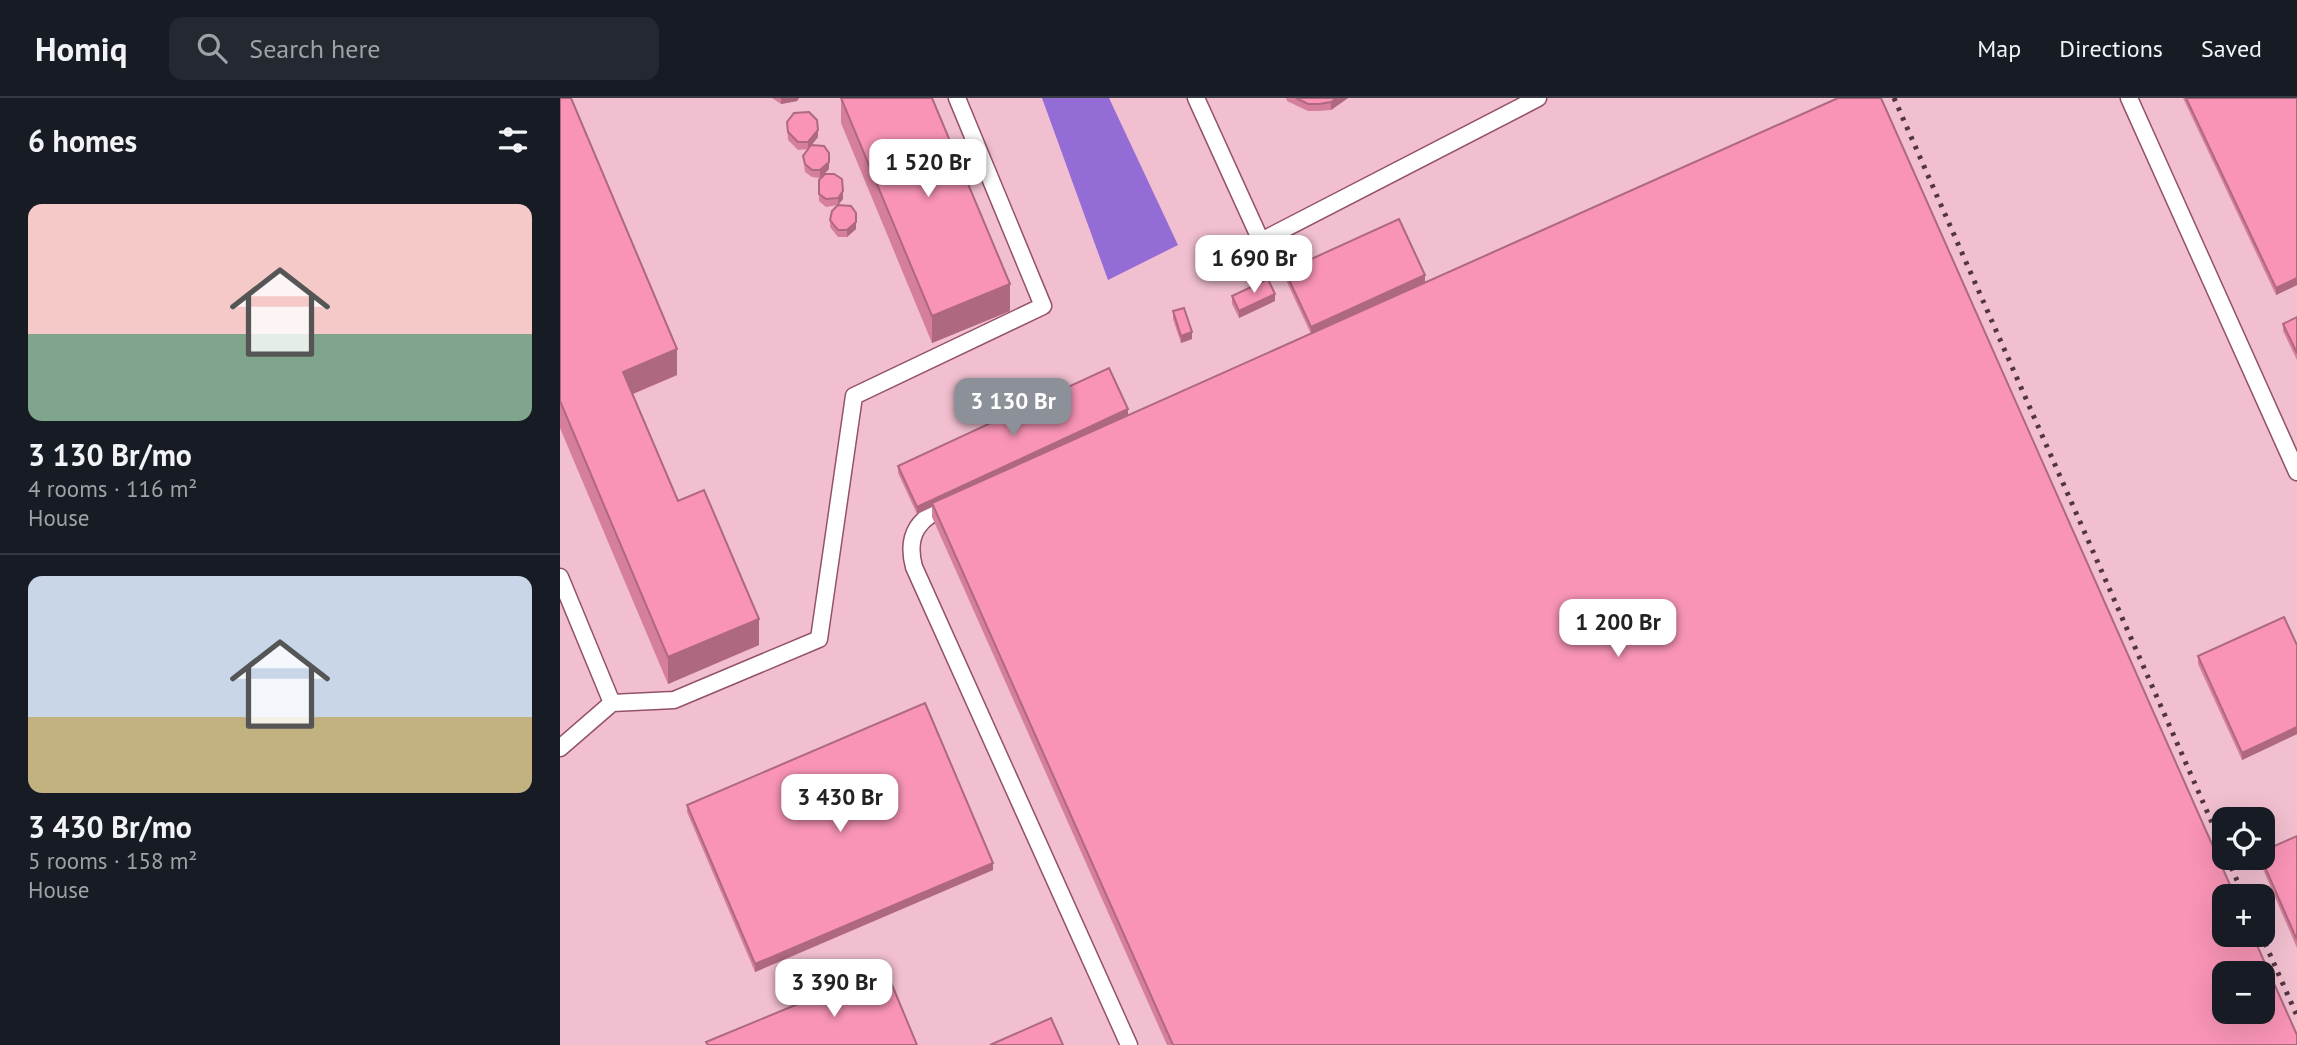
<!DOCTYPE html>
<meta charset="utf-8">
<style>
body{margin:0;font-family:"PT Sans",sans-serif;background:#242831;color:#f1f3f6;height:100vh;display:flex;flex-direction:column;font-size:26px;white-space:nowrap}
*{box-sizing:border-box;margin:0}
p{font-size:23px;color:#9ea1a6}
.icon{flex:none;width:38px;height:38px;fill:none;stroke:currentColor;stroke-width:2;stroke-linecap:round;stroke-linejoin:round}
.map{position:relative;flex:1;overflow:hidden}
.sheet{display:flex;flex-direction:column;background:#171b24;width:560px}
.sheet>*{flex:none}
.buttons{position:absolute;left:1652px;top:709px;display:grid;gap:14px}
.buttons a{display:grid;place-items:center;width:63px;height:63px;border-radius:14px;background:#171b24;box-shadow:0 7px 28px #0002;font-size:35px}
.price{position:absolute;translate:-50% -60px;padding:0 16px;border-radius:14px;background:#fff;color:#222;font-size:23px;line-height:46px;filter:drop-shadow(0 2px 4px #0008)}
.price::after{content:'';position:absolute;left:50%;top:42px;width:21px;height:16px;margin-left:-10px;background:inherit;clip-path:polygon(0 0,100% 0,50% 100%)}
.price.current{background:#8c9099;color:#fff}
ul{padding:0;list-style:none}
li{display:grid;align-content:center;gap:14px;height:371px;padding:0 28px}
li+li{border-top:2px solid #363941}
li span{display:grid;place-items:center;height:217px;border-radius:14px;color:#555}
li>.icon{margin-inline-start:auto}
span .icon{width:126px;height:126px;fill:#fffc;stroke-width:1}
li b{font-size:30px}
h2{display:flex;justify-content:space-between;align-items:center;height:84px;padding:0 28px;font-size:30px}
header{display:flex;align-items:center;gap:42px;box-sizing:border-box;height:98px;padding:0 35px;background:#171b24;border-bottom:2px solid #363941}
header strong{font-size:33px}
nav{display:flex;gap:38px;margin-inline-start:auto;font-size:24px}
.search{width:490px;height:63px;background:#242831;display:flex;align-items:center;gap:18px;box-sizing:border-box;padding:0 24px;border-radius:14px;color:#9ea1a6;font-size:26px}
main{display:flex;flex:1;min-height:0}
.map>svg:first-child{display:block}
</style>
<header>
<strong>Homiq</strong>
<div class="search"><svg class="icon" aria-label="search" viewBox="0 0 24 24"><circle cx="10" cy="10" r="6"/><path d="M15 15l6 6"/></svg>Search here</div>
<nav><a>Map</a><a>Directions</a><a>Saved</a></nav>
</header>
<main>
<section class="sheet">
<h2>6 homes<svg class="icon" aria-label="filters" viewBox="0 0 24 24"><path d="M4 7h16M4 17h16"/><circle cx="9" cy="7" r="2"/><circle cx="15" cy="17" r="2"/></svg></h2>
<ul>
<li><span style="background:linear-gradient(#f6c9c9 60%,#7fa58c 0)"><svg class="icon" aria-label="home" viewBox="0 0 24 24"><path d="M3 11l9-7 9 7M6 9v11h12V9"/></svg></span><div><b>3 130 Br/mo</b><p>4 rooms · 116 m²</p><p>House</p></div></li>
<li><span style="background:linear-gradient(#c9d6e8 65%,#c2b280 0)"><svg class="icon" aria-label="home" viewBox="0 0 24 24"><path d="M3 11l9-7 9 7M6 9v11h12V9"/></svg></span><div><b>3 430 Br/mo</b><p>5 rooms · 158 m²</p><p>House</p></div></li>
</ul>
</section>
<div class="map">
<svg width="1737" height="947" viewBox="0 0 1737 947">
<rect width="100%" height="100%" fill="#ffd0de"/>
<path fill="#f1bfcf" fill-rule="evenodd" d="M0,0H1737V947H0ZM1664,721H1703V760H1664ZM1664,798H1703V836H1664ZM1664,875H1703V914H1664Z"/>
<polygon fill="#936cd6" points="482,0 549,0 618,147 548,182"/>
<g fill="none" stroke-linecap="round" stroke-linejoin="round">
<g stroke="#935268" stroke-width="19">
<g id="service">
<polyline points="636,0 701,143 978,0"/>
<polyline points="1569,0 1737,374"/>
<path d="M390,406C360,419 345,435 354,469L569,947"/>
<polyline points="0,479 52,605"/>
<polyline points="0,650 52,605 114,602 259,541 294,298 483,208 397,0"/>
</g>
</g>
<use href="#service" stroke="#fff" stroke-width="16"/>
<g stroke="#533540" stroke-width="5" stroke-dasharray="3.5 7" stroke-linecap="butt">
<polyline points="1334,0 1664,752"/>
<polyline points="1667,760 1684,798"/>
<polyline points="1701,836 1737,918"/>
</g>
</g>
<g fill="#d67f9d">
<polygon points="0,0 117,277 73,296 118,403 199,547 108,586 0,330"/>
<polygon points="212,0 239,0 237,3 221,6"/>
<polygon points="281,0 372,0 450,213 372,245 281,25"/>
<polygon points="726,0 788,0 771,12 759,13 748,13 727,3"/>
<polygon points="1623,0 1737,0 1737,187 1716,197"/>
<polygon points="227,24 258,39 252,47 269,71 260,80 252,79 245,74 243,58 248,51 238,52 228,42"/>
<polygon points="259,82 283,101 278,107 296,131 287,139 278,139 270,129 270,122 278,107 266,109 259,103"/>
<polygon points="725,173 865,184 1737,947 607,947 372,419 372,409 357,416 338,375 338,368 568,317 751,236 725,180"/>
<polygon points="672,198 715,203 679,220 672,206"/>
<polygon points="613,213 632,241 621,245 613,221"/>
<polygon points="1737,219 1737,262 1723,233 1723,226"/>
<polygon points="1737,547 1737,636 1682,662 1638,566 1638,558"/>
<polygon points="127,707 433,772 195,874 127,714"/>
<polygon points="1737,738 1737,850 1699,762 1699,760 1703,760"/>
</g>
<g fill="#ae687f">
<polygon points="221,0 239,0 237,3 221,6"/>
<polygon points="777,0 788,0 771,12 771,4"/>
<polygon points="258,32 258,39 248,51 248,44"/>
<polygon points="269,64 269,71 260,80 260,72"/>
<polygon points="283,93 283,101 278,107 278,100"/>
<polygon points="296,124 296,131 287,139 287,132"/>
<polygon points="865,177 865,184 751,236 751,229"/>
<polygon points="1737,180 1737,187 1716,197 1716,190"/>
<polygon points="450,186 450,213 372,245 372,218"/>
<polygon points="715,196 715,203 679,220 679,213"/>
<polygon points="632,234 632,241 621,245 621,238"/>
<polygon points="117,251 117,277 63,300 63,274"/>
<polygon points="568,311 568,318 372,405 372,409 357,416 357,409"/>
<polygon points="199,521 199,547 108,586 108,559"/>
<polygon points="1737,629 1737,636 1682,662 1682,655"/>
<polygon points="433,765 433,772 195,874 195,866"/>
</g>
<g fill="#f994b6" stroke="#ae687f" stroke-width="2" fill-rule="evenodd">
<polygon points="0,0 11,0 117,251 63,274 118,403 144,392 199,521 108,559 0,303"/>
<polygon points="281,0 372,0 450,186 372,218"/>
<polygon points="736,0 777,0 771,4 759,6 748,6"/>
<path d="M1278,0H1321L1675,798H1664V836H1692L1737,937V947H613L372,405ZM1664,875H1703V914H1664Z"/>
<polygon points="1626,0 1737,0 1737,180 1716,190"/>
<polygon points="249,14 257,22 258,32 248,44 238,44 228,34 227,24 234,15"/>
<polygon points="251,47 264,48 269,55 269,64 260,72 252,72 245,66 243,58"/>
<polygon points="265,76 274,76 282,81 283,93 278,100 266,101 259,96 259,82"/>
<polygon points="278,107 291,108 296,115 296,124 287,132 278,132 270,122 272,113"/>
<polygon points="839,121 865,177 751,229 725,173"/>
<polygon points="708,181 715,196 679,213 672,198"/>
<polygon points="624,210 632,234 621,238 613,213"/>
<polygon points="1737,219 1737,255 1723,226"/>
<polygon points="549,270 568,311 357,409 338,368"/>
<polygon points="1724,519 1737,547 1737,629 1682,655 1638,558"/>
<polygon points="365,605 433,765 195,866 127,707"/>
<polygon points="1737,738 1737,842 1701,760 1703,760 1703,753"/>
<polygon points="325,870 357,947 148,947 146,944"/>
<polygon points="491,920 503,947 430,947"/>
</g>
</svg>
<div class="buttons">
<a><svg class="icon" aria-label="locate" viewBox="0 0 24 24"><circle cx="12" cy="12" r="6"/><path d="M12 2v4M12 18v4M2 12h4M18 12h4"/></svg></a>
<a>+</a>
<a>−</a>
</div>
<b class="price" style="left:368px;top:101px">1 520 Br</b>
<b class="price" style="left:694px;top:197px">1 690 Br</b>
<b class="price current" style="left:453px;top:340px">3 130 Br</b>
<b class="price" style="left:1058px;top:561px">1 200 Br</b>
<b class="price" style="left:280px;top:736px">3 430 Br</b>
<b class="price" style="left:274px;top:921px">3 390 Br</b>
</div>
</main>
